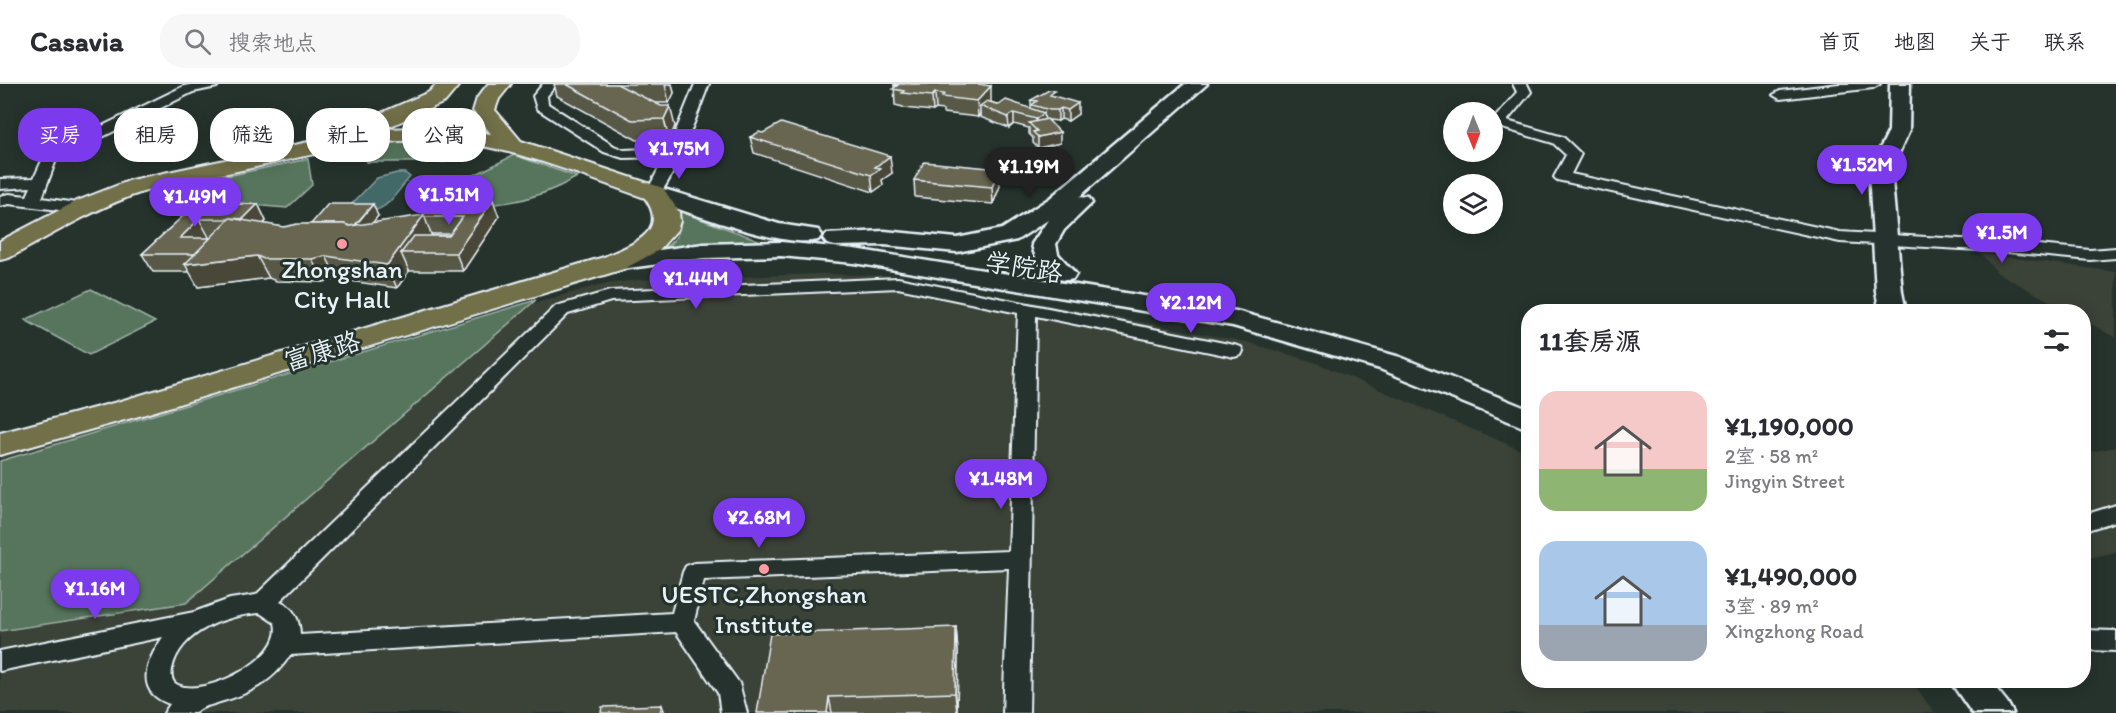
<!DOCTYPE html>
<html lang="zh">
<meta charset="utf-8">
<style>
body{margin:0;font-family:Itim,"LXGW WenKai TC",sans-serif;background:#f7f7f7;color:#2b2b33;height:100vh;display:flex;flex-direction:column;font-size:22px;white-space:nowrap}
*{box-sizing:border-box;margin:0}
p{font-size:20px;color:#7c7c81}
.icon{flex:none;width:33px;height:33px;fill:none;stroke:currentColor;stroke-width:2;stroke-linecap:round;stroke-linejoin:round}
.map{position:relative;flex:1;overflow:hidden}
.panel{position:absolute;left:1521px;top:220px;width:570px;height:384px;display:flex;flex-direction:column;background:#fff;border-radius:24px;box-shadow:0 3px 15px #0003}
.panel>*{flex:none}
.banner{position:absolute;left:18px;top:24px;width:570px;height:54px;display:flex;gap:12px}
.needle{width:39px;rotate:179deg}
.tools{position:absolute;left:1443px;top:18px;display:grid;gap:12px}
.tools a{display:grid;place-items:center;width:60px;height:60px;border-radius:50%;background:#fff;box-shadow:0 3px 15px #0003;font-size:30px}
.price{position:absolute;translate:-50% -51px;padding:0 14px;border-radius:21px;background:#7c3aed;color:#fff;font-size:20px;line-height:39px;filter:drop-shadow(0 2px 3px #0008)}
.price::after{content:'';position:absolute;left:50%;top:36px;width:18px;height:14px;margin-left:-9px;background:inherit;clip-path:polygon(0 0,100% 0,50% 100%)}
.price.on{background:#222;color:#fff}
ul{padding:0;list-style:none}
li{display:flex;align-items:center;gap:18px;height:150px;padding:0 18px}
li span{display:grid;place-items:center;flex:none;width:168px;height:120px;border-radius:18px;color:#555}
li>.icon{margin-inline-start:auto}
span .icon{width:72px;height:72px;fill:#fffc;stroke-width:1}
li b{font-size:26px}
h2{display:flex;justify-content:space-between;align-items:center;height:72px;padding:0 18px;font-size:26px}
.tag{padding:0 21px;border-radius:24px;background:#fff;box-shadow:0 3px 15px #0003;font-size:21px;line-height:54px}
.tag.on{background:#7c3aed;color:#fff}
header{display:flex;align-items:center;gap:36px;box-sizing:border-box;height:84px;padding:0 30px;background:#fff;border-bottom:2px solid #e1e1e2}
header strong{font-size:28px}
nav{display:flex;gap:33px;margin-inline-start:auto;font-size:21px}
.search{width:420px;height:54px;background:#f7f7f7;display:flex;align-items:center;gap:15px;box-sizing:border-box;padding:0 21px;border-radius:24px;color:#7c7c81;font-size:22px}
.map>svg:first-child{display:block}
</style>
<header>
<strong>Casavia</strong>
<div class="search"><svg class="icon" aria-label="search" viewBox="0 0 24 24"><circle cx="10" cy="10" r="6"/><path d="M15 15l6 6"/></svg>搜索地点</div>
<nav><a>首页</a><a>地图</a><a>关于</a><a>联系</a></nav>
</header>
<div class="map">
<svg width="2116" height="629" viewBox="0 0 2116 629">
<rect width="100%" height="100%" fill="#26332d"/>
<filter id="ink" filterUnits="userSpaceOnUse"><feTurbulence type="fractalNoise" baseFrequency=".0167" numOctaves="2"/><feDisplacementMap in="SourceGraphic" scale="12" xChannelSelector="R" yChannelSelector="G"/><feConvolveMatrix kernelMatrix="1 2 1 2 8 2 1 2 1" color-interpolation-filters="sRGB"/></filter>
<g filter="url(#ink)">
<g fill="#3a4238">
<polygon points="1980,169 2116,188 2116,254 2084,236 2084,228 2069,228 1998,189"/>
<polygon points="822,190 897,192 1246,258 1314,278 1528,369 1528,597 1911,597 1935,629 0,629 0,373 598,201 637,196"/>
<polygon points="2116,363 2116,468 2084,475 2084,369"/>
</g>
<g fill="#57745c" stroke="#a0b2aa" stroke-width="1.5">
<polygon points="437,55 479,61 445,78 367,78 364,61 390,57"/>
<path d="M514,71L577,93C536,117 482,131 437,110Z"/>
<path d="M308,75L312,101L287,124C258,122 221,120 199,98Z"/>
<path d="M675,126L775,162L654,170C669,162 679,155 681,138Z"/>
<polygon points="91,205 155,238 89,271 25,236"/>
<polygon points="536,216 186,519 0,547 0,377"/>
</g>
<path fill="#436768" stroke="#859ea2" stroke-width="1.5" d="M397,89H405L410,93C386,121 386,132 346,126L377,94Z"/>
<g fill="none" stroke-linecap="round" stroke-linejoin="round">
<g stroke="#e8f1f8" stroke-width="4">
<g id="street">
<polygon points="194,0 219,0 217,3 193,8 56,76 42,114 90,121 92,124 90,127 84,129 9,120 0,122 0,112 9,110 27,112 31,103 0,105 0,95 34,94 45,70 184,2"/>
<path d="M543,0H557L547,12L548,20L614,62L624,66L669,64L695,0H709C701,19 670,110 654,114L646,109L665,73L623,74L604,68L537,25L533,12Z"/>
<polygon points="1513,0 1527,0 1531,8 1507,37 1563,53 1581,70 1571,90 1840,148 1996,157 2090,166 2116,164 2116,174 2090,176 1996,167 1840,158 1557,96 1554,93 1566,71 1553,59 1492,41 1493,36 1517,8"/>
<polygon points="1839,0 1880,0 1873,4 1780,15 1773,11 1780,7"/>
<path d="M898,194L1234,261L1241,263L1243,267L1241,271L1234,273L1036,232L1029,629H1003L1009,484L704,496L694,537L739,599L747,629H721L718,609L676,548L290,571C274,597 249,610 220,618C210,622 203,621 195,629H164L170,620C133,608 147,576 163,553L0,587V567L194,528L230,515L256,511L556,222L610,207ZM898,204L1018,229L1009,467L694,479L686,482L683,488L672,529L300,551C300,537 294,523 280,517L568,230L611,217ZM260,529L275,539C285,574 205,614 178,601C171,598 171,591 172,585C180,547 227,531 260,529Z"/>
<polygon points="2116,421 2116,437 2084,447 2084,431"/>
<polygon points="2084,546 2116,547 2116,567 2084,566"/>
</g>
</g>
<g stroke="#e8f1f8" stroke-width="5">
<g id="secondary">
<path d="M1185,0H1207L1079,113L1089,114L1092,119L1064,146L1056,160L1058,170L1076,190L1073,195C1052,201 1035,179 1032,160L1048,136L1017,156L957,168L884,161L835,162L827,160L823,155L827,150L884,147L957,154L1002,145L1050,114Z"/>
<polygon points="1890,0 1910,0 1909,47 1891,86 1902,208 1906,228 1880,228 1876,208 1869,86 1889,47"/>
<path d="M654,102L779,140L818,146L822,151L818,156C783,165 684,126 646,114L643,109L646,104Z"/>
<polygon points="781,158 854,165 1236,227 1400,273 1528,325 1528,345 1380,285 1233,242 854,179 781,172 704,174 614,186 605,184 602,179 605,174 614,172 704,160"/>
<polygon points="1950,597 1990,597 2007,618 2013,629 1972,629"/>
</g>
</g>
<g stroke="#e8f1f8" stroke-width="4">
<path id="primary" d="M437,0H460L445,18L384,45L444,43L491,50L473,27L477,14L488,0H511L499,15L495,26L521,57L663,104L679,128L680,137L677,146L659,166L624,185L139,332L0,371V349L117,318L604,173C630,161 670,149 645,114C588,94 531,70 471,60C394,47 317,70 242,86C205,94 167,99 131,112C89,128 49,152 9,174L0,176V157L77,117L131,96L355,48L353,45L356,40L429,8Z"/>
</g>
<use href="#street" fill="#26332d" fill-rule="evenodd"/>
<use href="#secondary" fill="#26332d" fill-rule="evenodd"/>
<use href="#primary" fill="#726f4a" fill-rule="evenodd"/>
</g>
<g fill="#595846" stroke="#e8f1f8" stroke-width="1.5" fill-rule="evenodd">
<polygon points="554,0 672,0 674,9 669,19 654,19 675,42 669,56 637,56 557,12"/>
<polygon points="894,1 991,18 999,21 1031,25 1031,16 1055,12 1078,30 1068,37 1061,35 1058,37 1048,36 1060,59 1038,64 1033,59 1033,54 1029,50 1029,44 1014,40 1009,44 980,33 980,30 978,33 943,29 943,26 936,25 933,27 904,24 903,23 895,21"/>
<polygon points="750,53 892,89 882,96 883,101 873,108 754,69"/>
<polygon points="914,96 1000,102 993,120 915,113"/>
<path d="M258,120L266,137L264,140L284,143L378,132L372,139L422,132L499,133L463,187H409L397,204L337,195L323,198L276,197L269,194L198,203L190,188H153L142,170L195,121ZM431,150H450L449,152H432Z"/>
<polygon points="956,543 958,568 957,629 757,629"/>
</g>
<g fill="#484739" stroke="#e8f1f8" stroke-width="1.5">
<polygon points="665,0 672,0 674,9 669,19"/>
<polygon points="991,2 991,18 985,24 980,22 980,30 978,33 977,17"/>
<polygon points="935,9 936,25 933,27 932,12"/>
<polygon points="1078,19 1078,30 1068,37 1068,26"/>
<polygon points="670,22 675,42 669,56 664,35"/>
<polygon points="1061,24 1061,35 1058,37 1058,26"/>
<polygon points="1014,29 1014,40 1009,44 1008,33"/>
<polygon points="1044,29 1045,40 1036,46 1036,35"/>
<polygon points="1060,48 1060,59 1038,64 1038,53"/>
<polygon points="890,72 892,89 882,96 883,101 873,108 871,91 875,83"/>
<polygon points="1000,85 1000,102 993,120 992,103"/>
<polygon points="493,116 499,133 463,187 456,169"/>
<polygon points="258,120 266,137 252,152 243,135"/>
<polygon points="373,120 378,132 362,152 355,142"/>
<polygon points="424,131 432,153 401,169 409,187 397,204 387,181"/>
<polygon points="199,135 209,153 192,170 180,154"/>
<polygon points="257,172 269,194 198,203 185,180"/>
<polygon points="326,172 337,195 323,198 312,175"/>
<polygon points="956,543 958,568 957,629 955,609"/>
<polygon points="829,613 832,629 827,629"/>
<polygon points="662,621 665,629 660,629"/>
</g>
<g fill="#676651" stroke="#e8f1f8" stroke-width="1.5">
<polygon points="566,0 617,0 661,22 670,22 664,35 632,36"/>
<polygon points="894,0 979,0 991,2 977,17 942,13 944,10 935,9 932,12 902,9 904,7 893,5 898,1 894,1"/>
<polygon points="1049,6 1055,7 1050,11 1078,19 1068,26 1061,24 1058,26 1050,26 1032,21 1037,17 1031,16"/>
<polygon points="1006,16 1044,29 1036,35 1014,29 1008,33 980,22 987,17 999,21"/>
<polygon points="1047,35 1060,48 1038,53 1033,48 1037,47 1029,39"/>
<polygon points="781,39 890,72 875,83 881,84 871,91 750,53 759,48 763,49"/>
<polygon points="924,78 1000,85 992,103 914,96"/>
<polygon points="493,116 456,169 401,169 414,152 449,152 463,133 424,133 424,131 422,132 433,117"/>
<polygon points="258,120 243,135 230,134 229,135 199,135 180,154 211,154 196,170 142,170 195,121"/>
<polygon points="328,120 373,120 355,141 350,142 344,140 311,140"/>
<polygon points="424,131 387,181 326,172 312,175 264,175 257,172 185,180 230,134 284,143 297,140 344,140 350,142"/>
<polygon points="956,543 955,609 829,613 827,629 757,629 770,550"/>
<polygon points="662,621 660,629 601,629 602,623"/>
</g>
</g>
<g fill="#ff9aa2" stroke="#26332d" stroke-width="2">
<circle cx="342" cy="160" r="6"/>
<circle cx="764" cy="485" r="6"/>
</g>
<g text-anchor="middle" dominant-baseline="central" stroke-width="6" stroke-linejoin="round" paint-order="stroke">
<g font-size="26" fill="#e8f1f8" stroke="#26332d">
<text transform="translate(1024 183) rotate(9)">学院路</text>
<text transform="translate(322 267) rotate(-17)">富康路</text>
</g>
<g font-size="26" fill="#e8f1f8" stroke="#26332d">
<text x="342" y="185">Zhongshan<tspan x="342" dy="30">City Hall</tspan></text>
<text x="764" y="510">UESTC,Zhongshan<tspan x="764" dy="30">Institute</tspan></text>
</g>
</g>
</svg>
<div class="tools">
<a><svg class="needle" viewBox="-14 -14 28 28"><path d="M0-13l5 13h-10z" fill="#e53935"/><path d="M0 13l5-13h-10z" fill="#7c7c81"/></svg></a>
<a><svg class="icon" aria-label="layers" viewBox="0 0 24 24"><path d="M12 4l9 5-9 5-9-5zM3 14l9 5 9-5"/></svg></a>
</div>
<b class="price" style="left:679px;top:96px">¥1.75M</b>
<b class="price" style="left:1862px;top:112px">¥1.52M</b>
<b class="price on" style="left:1029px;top:114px">¥1.19M</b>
<b class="price" style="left:449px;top:142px">¥1.51M</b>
<b class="price" style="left:195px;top:144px">¥1.49M</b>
<b class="price" style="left:2002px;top:180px">¥1.5M</b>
<b class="price" style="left:696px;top:226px">¥1.44M</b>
<b class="price" style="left:1191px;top:250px">¥2.12M</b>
<b class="price" style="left:1001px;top:426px">¥1.48M</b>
<b class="price" style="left:759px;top:465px">¥2.68M</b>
<b class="price" style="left:95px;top:536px">¥1.16M</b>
<div class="banner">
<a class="tag on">买房</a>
<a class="tag">租房</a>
<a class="tag">筛选</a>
<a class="tag">新上</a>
<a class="tag">公寓</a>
</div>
<section class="panel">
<h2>11套房源<svg class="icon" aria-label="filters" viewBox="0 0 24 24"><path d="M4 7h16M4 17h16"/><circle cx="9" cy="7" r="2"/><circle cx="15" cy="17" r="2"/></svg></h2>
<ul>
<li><span style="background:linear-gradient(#f6c9c9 65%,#8fb573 0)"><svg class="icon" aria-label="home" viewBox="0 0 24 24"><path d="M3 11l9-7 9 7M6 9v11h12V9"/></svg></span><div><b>¥1,190,000</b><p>2室 · 58 m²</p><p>Jingyin Street</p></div></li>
<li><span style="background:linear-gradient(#a9c7e8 70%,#9aa5b1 0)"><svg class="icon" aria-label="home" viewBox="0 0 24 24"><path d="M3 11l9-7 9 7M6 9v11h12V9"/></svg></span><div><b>¥1,490,000</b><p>3室 · 89 m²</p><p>Xingzhong Road</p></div></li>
</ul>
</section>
</div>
